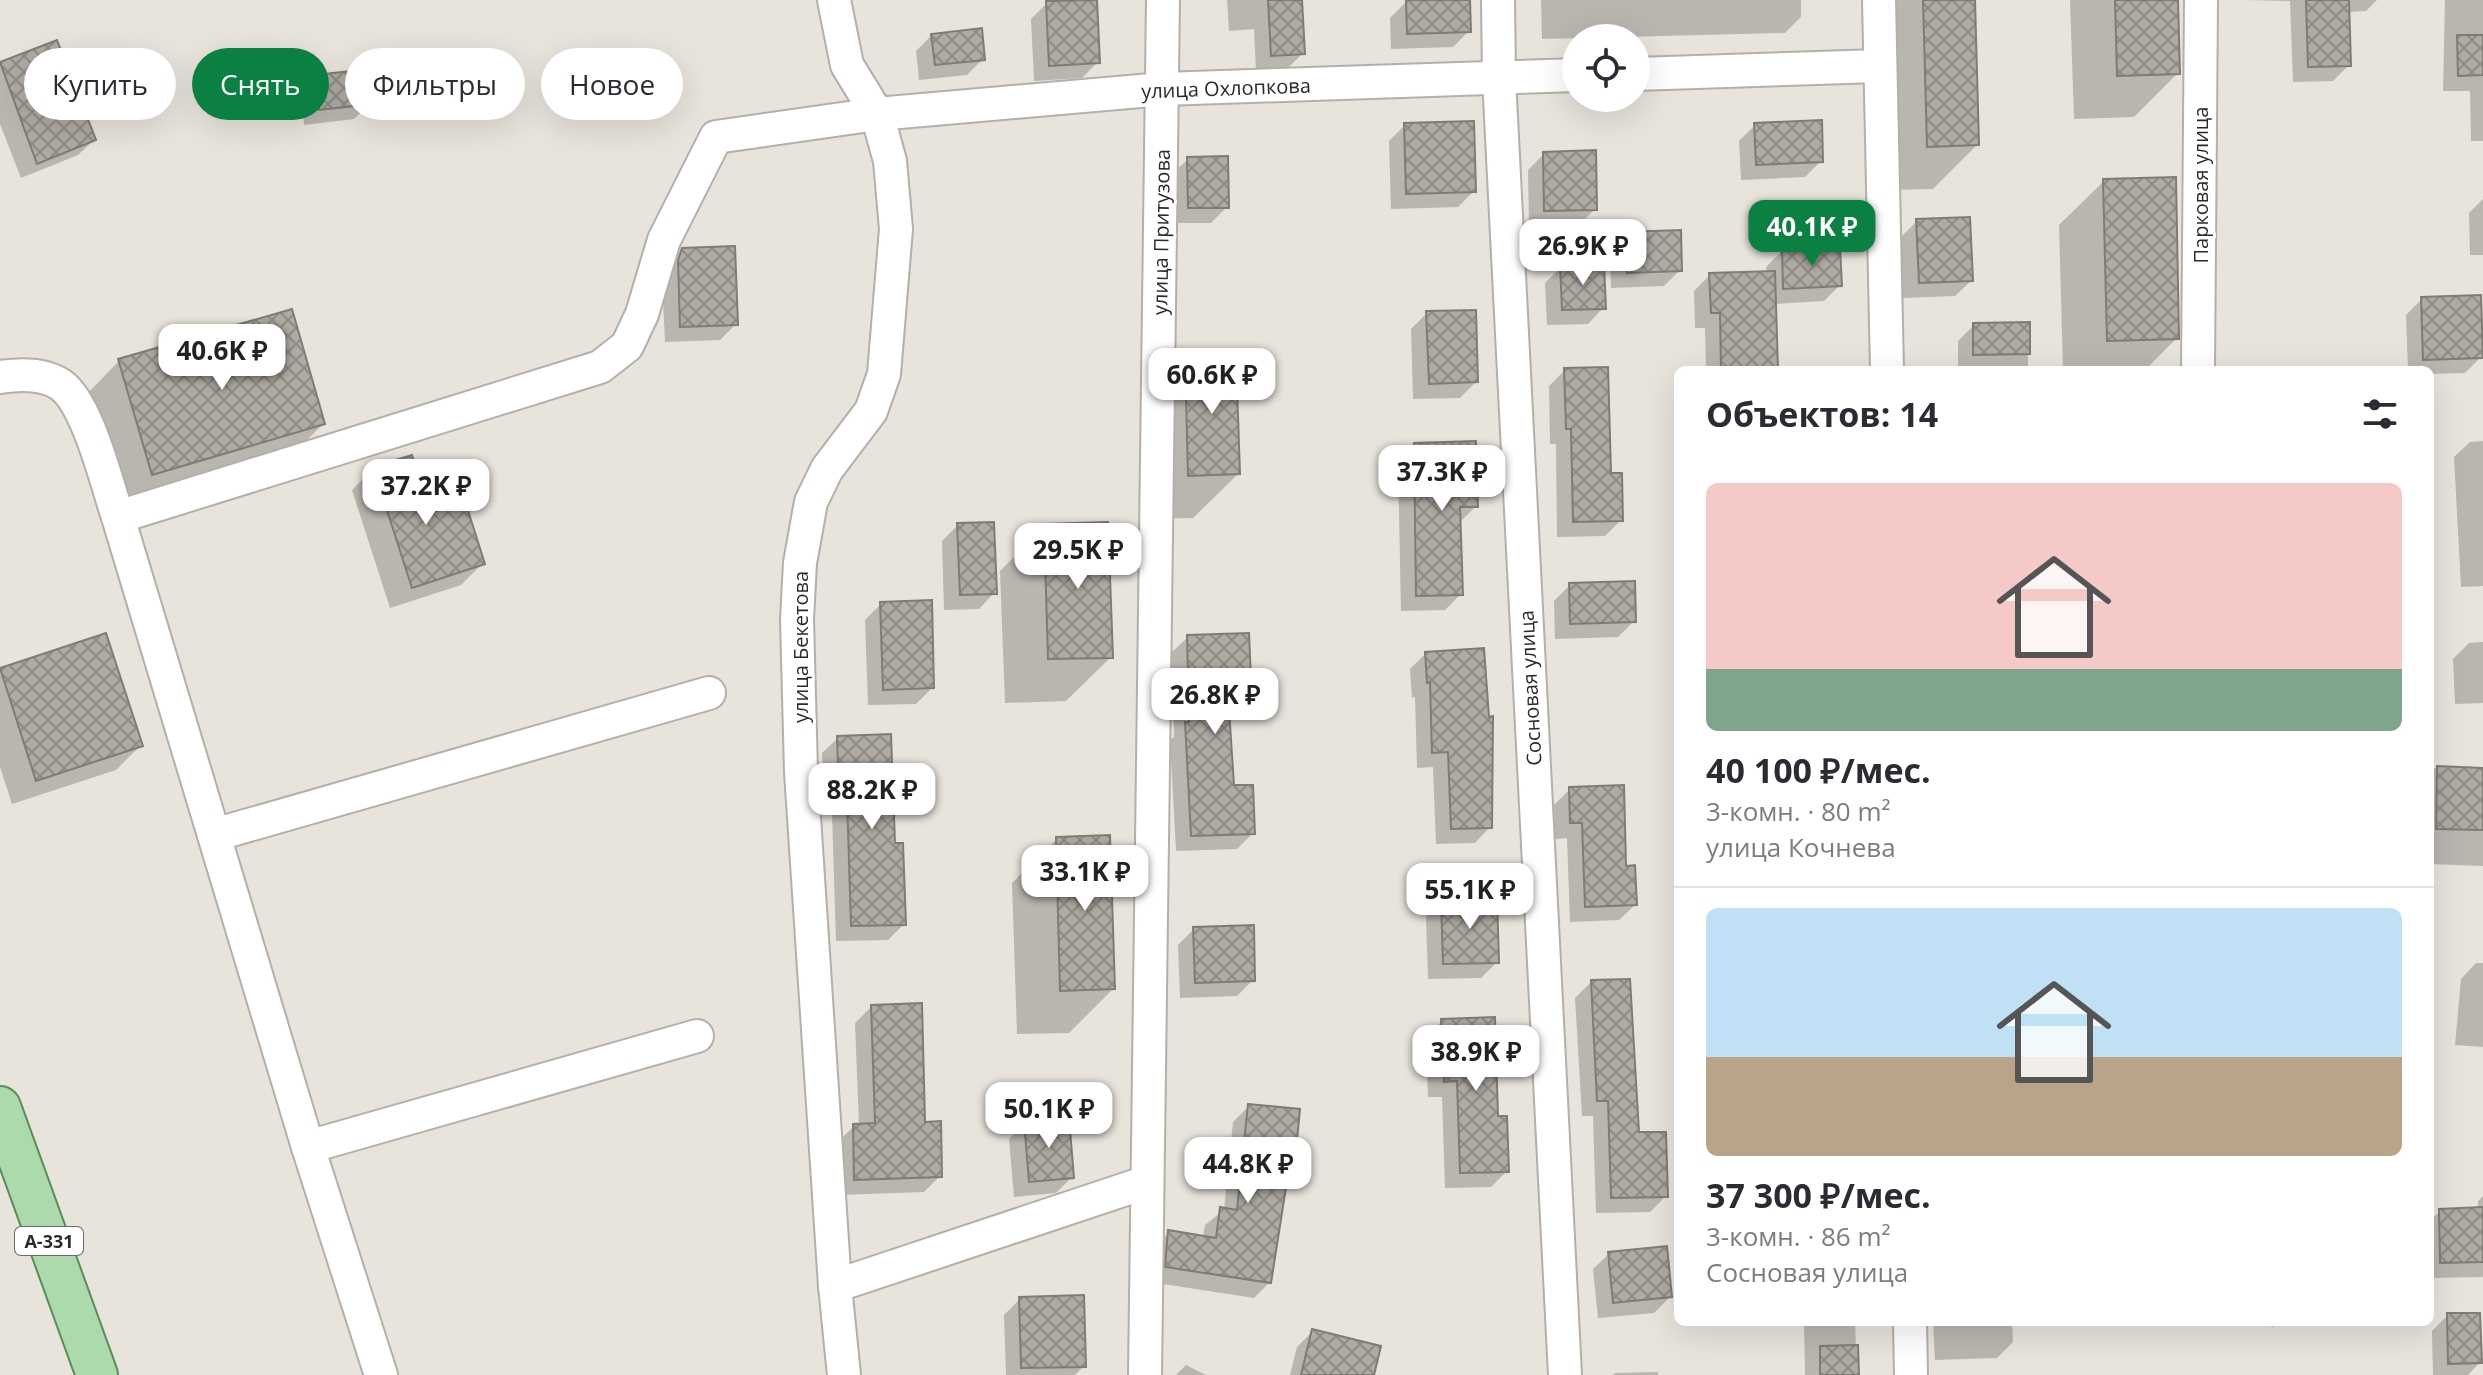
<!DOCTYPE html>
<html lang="ru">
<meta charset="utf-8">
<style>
body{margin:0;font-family:"Open Sans",sans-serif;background:#f7f7f7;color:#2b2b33;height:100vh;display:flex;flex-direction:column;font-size:30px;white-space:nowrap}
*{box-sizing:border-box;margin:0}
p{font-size:26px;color:#7c7c81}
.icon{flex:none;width:44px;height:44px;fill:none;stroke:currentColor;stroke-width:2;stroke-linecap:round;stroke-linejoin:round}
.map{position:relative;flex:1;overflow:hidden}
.side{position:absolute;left:1674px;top:366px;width:760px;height:960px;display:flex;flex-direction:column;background:#fff;border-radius:12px;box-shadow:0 8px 32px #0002}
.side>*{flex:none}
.hud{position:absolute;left:24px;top:48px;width:760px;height:72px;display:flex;gap:16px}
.tools{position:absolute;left:1562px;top:24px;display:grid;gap:16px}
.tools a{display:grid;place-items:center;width:88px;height:88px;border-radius:50%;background:#fff;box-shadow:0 8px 32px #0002;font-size:40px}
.price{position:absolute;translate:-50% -68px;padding:0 18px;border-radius:16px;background:#fff;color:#222;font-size:26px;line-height:52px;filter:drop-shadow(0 2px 4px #0008)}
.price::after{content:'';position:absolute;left:50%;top:48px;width:24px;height:18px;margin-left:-12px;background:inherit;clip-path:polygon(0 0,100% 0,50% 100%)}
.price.current{background:#0b8043;color:#fff}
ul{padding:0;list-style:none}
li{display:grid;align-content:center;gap:16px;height:424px;padding:0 32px}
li+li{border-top:2px solid #e1e1e2}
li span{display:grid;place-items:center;height:248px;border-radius:12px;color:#555}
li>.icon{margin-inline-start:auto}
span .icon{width:144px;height:144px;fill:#fffc;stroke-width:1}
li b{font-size:34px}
h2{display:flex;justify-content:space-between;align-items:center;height:96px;padding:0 32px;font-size:34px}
.pill{padding:0 28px;border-radius:36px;background:#fff;box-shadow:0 8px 32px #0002;font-size:28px;line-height:72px}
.pill.current{background:#0b8043;color:#fff}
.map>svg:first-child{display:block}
</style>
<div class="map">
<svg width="2483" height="1375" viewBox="0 0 2483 1375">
<defs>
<pattern id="building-cross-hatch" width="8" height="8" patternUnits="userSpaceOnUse" patternTransform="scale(2)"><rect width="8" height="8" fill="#afaaa2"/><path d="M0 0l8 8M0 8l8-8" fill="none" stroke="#8f8b84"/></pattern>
</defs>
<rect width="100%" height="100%" fill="#e8e3db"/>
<g fill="#0003">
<polygon points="1227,0 1300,0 1303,53 1287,69 1256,71 1254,29 1229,31"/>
<polygon points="1541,0 1801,0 1801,17 1785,33 1542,39"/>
<polygon points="1878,0 1973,0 1977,145 1933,189 1884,190"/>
<polygon points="2070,0 2176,0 2178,73 2134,117 2074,119"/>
<polygon points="2246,0 2377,0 2366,11 2347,12 2349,65 2333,81 2293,82 2290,1"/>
<polygon points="2445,0 2483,0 2483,141 2471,141 2470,91 2443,91"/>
<polygon points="1406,2 1469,31 1453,47 1391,49 1390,18"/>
<polygon points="1047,3 1098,62 1082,78 1034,81 1031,19"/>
<polygon points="932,35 983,59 967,75 919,80 916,51"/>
<polygon points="55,43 94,140 78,155 21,178 0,124 0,64"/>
<polygon points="317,77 370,103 354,119 304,125 301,93"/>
<polygon points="1405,125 1474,191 1458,207 1391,209 1389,141"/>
<polygon points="1755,125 1821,161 1805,177 1741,180 1739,141"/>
<polygon points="1544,154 1595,209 1579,225 1529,226 1528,170"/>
<polygon points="1188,159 1227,207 1211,223 1173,223 1172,174"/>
<polygon points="2104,181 2177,338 2145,370 2063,370 2059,225"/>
<polygon points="2483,199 2483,255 2470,255 2469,213"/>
<polygon points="1917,221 1971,281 1955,296 1903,298 1901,237"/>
<polygon points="1626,234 1680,270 1664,286 1611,288 1610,250"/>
<polygon points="682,250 736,324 720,340 665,342 662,278 666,266"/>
<polygon points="1782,251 1840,285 1824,301 1774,304 1776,370 1706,370 1705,328 1695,328 1694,291 1710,275 1767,273 1766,267"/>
<polygon points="1561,267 1603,308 1588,324 1547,325 1545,283"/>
<polygon points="2422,299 2481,357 2465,373 2430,374 2430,370 2408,370 2406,315"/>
<polygon points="1427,313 1476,382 1460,398 1413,399 1411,329"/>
<polygon points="2028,324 2028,370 1958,370 1958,341 1974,325"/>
<polygon points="1186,360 1238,474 1193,518 1145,519 1142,404"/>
<polygon points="119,361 323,424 292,455 120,505 88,393"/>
<polygon points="1565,370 1609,475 1621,520 1605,536 1557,537 1556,444 1550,444 1549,386"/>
<polygon points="2483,441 2483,586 2461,587 2454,457 2470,442"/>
<polygon points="1414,445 1476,506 1460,522 1461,594 1445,610 1401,611 1398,461"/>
<polygon points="374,468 483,563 461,585 390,608 352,490"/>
<polygon points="958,525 994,593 979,609 944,610 942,541"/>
<polygon points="1045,526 1111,657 1066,701 1005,703 1000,571"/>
<polygon points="1570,585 1634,621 1618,637 1555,639 1554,601"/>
<polygon points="881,604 932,688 916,704 868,705 865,620"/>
<polygon points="104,636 140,746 116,770 12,804 0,767 0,670"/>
<polygon points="1188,637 1249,678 1233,694 1226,694 1232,787 1253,833 1237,849 1176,851 1170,740 1174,737 1172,652"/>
<polygon points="2483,642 2483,703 2455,704 2453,659 2469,643"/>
<polygon points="1426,653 1490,827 1475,843 1436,844 1433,767 1417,768 1415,697 1412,698 1410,669"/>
<polygon points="838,738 893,845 904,924 888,940 836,941 832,813 824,813 822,753"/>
<polygon points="2430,768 2483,770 2483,866 2430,864"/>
<polygon points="1570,789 1624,868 1635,905 1619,920 1570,922 1567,838 1555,839 1554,805"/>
<polygon points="1057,839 1113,989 1069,1033 1017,1034 1012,883"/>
<polygon points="1442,901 1497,962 1481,978 1428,979 1426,917"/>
<polygon points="1194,929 1253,980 1237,996 1180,998 1178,945"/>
<polygon points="2476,963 2483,963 2483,1047 2455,1045 2461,979"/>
<polygon points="1591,982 1637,1134 1666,1196 1650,1212 1596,1213 1593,1116 1582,1116 1575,998"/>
<polygon points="871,1007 923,1124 940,1176 924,1192 839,1195 838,1142 854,1126 859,1126 855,1023"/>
<polygon points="1442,1021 1496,1118 1507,1171 1491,1187 1445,1188 1442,1097 1428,1097 1426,1037"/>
<polygon points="1249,1106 1291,1181 1284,1188 1270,1282 1254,1298 1150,1282 1153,1248 1169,1233 1203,1238 1205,1225 1224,1210 1233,1122"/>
<polygon points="1025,1123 1072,1177 1056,1193 1014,1197 1009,1139"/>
<polygon points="2483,1196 2483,1277 2430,1278 2430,1221 2440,1211 2478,1210 2478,1201"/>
<polygon points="1609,1254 1670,1297 1654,1313 1598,1318 1593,1269"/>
<polygon points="1020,1299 1084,1366 1075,1375 1006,1375 1004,1315"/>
<polygon points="2448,1315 2480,1362 2468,1375 2433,1375 2432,1331"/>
<polygon points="1804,1322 1855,1322 1857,1375 1805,1375"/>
<polygon points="1933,1322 2012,1322 2013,1342 1997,1358 1935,1360"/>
<polygon points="2263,1322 2278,1322 2273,1327"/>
<polygon points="1313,1331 1372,1375 1290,1375 1297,1347"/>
<polygon points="1186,1365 1206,1375 1176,1375"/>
<polygon points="1658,1372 1658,1375 1613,1375 1615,1373"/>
</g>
<g fill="url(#building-cross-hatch)" stroke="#807b74" stroke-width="2">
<polygon points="1097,0 1100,63 1049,66 1046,1"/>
<polygon points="1268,0 1302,0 1305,54 1271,56"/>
<polygon points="1406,0 1470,0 1471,32 1407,34"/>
<polygon points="1923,0 1975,0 1979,145 1927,147"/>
<polygon points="2115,0 2178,0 2180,74 2117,76"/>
<polygon points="2306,0 2349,0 2351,66 2308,67"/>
<polygon points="982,28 985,60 935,65 931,34"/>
<polygon points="2457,35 2483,35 2483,75 2458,76"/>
<polygon points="57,40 96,140 37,164 0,62"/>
<polygon points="368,69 372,104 319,110 316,75"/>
<polygon points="1822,120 1823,162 1756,165 1754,123"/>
<polygon points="1474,121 1476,192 1406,194 1404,123"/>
<polygon points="1596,150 1597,210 1544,211 1543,152"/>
<polygon points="1228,156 1229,208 1188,208 1187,157"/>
<polygon points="2176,177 2179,339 2107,341 2103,179"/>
<polygon points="1970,217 1973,281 1919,283 1916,219"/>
<polygon points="1681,230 1682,271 1627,273 1625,232"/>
<polygon points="735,246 738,325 680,327 678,261 682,248"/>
<polygon points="1840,247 1842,286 1783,289 1782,249"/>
<polygon points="1604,264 1606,309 1562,310 1560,265"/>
<polygon points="1775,271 1778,370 1721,370 1720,313 1711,313 1709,273"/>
<polygon points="2481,295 2483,358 2423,360 2421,297"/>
<polygon points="292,309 325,424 152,475 118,359"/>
<polygon points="1476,310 1478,382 1429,384 1426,311"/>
<polygon points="2030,322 2030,354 1973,355 1973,323"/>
<polygon points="1236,357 1240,474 1188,476 1185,358"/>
<polygon points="1608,367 1611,473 1622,473 1623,521 1573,522 1571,429 1566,429 1564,368"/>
<polygon points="1476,441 1478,507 1460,507 1463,595 1416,596 1414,443"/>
<polygon points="412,455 430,513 465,501 485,564 412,588 373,467"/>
<polygon points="994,522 997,594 960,595 957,523"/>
<polygon points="1108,522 1113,658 1048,659 1044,524"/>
<polygon points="1635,581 1636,622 1570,624 1569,583"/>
<polygon points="932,600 934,688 883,690 880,602"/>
<polygon points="106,633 143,746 36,781 0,668"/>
<polygon points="1249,633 1251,679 1227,679 1234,785 1253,785 1255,834 1191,836 1185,722 1189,722 1187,635"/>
<polygon points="1484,648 1489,717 1493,716 1492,828 1451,829 1448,752 1432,753 1430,682 1427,683 1425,652"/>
<polygon points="891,734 895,843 903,843 906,925 851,926 847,798 839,798 837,736"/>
<polygon points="2437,766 2483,768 2483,830 2436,829"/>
<polygon points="1624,785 1626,866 1635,865 1637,905 1585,907 1582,823 1570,823 1569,787"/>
<polygon points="1110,835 1115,989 1060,991 1056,837"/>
<polygon points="1497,897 1499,963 1443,964 1441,899"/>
<polygon points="1254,925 1255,981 1195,983 1193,927"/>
<polygon points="1630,979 1639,1132 1666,1132 1668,1197 1611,1198 1608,1101 1597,1101 1591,980"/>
<polygon points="922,1003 925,1122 941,1121 942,1177 854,1180 853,1124 875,1123 871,1005"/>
<polygon points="1495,1017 1498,1116 1507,1116 1509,1172 1460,1173 1457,1081 1444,1082 1441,1019"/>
<polygon points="1248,1104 1300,1109 1293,1182 1287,1181 1271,1283 1165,1267 1168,1230 1216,1238 1220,1207 1237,1210"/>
<polygon points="1069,1117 1074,1178 1029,1182 1024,1121"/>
<polygon points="2483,1207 2483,1262 2440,1263 2439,1209"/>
<polygon points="1667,1246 1672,1297 1613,1303 1608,1252"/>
<polygon points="1084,1295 1086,1367 1021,1368 1019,1297"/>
<polygon points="2447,1313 2480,1313 2482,1363 2448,1364"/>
<polygon points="1312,1329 1381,1346 1374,1375 1301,1375"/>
<polygon points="1858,1345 1859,1375 1820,1375 1820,1346"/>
</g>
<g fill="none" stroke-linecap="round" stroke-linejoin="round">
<g stroke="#b4afa8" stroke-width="36">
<g id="minor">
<polyline points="834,0 847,65 877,114 890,161 896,229 884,374 871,411 827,469 811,502 800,563 797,619 801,772 835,1286 844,1375"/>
<polyline points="1498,0 1499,78 1565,1375"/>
<polyline points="1879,0 1887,370"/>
<polyline points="1636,74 1879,66"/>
<polyline points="2198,370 2201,0"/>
<path d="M0,377C20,374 44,373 61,385C88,404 107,485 118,517"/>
<polyline points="214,835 709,693"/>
<polyline points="308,1147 697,1036"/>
<polyline points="835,1286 1147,1182"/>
<polyline points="1910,1322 1911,1375"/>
<polyline points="381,1375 308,1147 118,517 600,367 627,346 642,314 664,240 716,137 877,114 1163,89 1576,75"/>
<polyline points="1145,1375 1163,0"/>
</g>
</g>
<g stroke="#5b8d5a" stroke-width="44">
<polyline id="major" points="0,1107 97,1375"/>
</g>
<use href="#minor" stroke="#fff" stroke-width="32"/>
<use href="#major" stroke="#acdaac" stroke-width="40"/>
</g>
<g text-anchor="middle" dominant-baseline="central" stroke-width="6" stroke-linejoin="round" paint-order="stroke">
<rect fill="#fff" stroke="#6b6a68" stroke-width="2" x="15" y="1227" width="68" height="28" rx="6"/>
<g font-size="18" font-weight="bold" fill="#2c2a27">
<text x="49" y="1241">А-331</text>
</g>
<g font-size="20" fill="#2c2a27" stroke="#fff">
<text transform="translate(1226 88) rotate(-2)">улица Охлопкова</text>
<text transform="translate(2200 185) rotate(-90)">Парковая улица</text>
<text transform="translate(1161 232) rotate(-89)">улица Притузова</text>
<text transform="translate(800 647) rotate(-90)">улица Бекетова</text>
<text transform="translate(1530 688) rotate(-93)">Сосновая улица</text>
</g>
</g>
</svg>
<div class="tools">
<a><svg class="icon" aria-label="locate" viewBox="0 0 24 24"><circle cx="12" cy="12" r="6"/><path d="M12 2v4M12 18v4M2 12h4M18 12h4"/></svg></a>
</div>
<b class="price current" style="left:1812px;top:268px">40.1K ₽</b>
<b class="price" style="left:1583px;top:287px">26.9K ₽</b>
<b class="price" style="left:222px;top:392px">40.6K ₽</b>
<b class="price" style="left:1212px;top:416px">60.6K ₽</b>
<b class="price" style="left:1442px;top:513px">37.3K ₽</b>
<b class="price" style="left:426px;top:527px">37.2K ₽</b>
<b class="price" style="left:1078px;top:591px">29.5K ₽</b>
<b class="price" style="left:1215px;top:736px">26.8K ₽</b>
<b class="price" style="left:872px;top:831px">88.2K ₽</b>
<b class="price" style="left:1085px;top:913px">33.1K ₽</b>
<b class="price" style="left:1470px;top:931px">55.1K ₽</b>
<b class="price" style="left:1476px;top:1093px">38.9K ₽</b>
<b class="price" style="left:1049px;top:1150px">50.1K ₽</b>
<b class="price" style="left:1248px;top:1205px">44.8K ₽</b>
<div class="hud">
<a class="pill">Купить</a>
<a class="pill current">Снять</a>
<a class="pill">Фильтры</a>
<a class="pill">Новое</a>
</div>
<section class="side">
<h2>Объектов: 14<svg class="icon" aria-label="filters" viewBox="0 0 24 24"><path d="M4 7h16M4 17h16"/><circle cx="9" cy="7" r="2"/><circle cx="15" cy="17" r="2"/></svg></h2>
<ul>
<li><span style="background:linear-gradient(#f6c9c9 75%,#7fa58c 0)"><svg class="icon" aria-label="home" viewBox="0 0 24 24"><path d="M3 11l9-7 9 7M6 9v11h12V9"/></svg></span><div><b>40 100 ₽/мес.</b><p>3-комн. · 80 m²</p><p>улица Кочнева</p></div></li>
<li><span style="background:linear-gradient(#bfe0f5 60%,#b9a48a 0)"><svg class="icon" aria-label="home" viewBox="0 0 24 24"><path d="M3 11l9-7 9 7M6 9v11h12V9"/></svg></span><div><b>37 300 ₽/мес.</b><p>3-комн. · 86 m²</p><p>Сосновая улица</p></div></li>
</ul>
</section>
</div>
